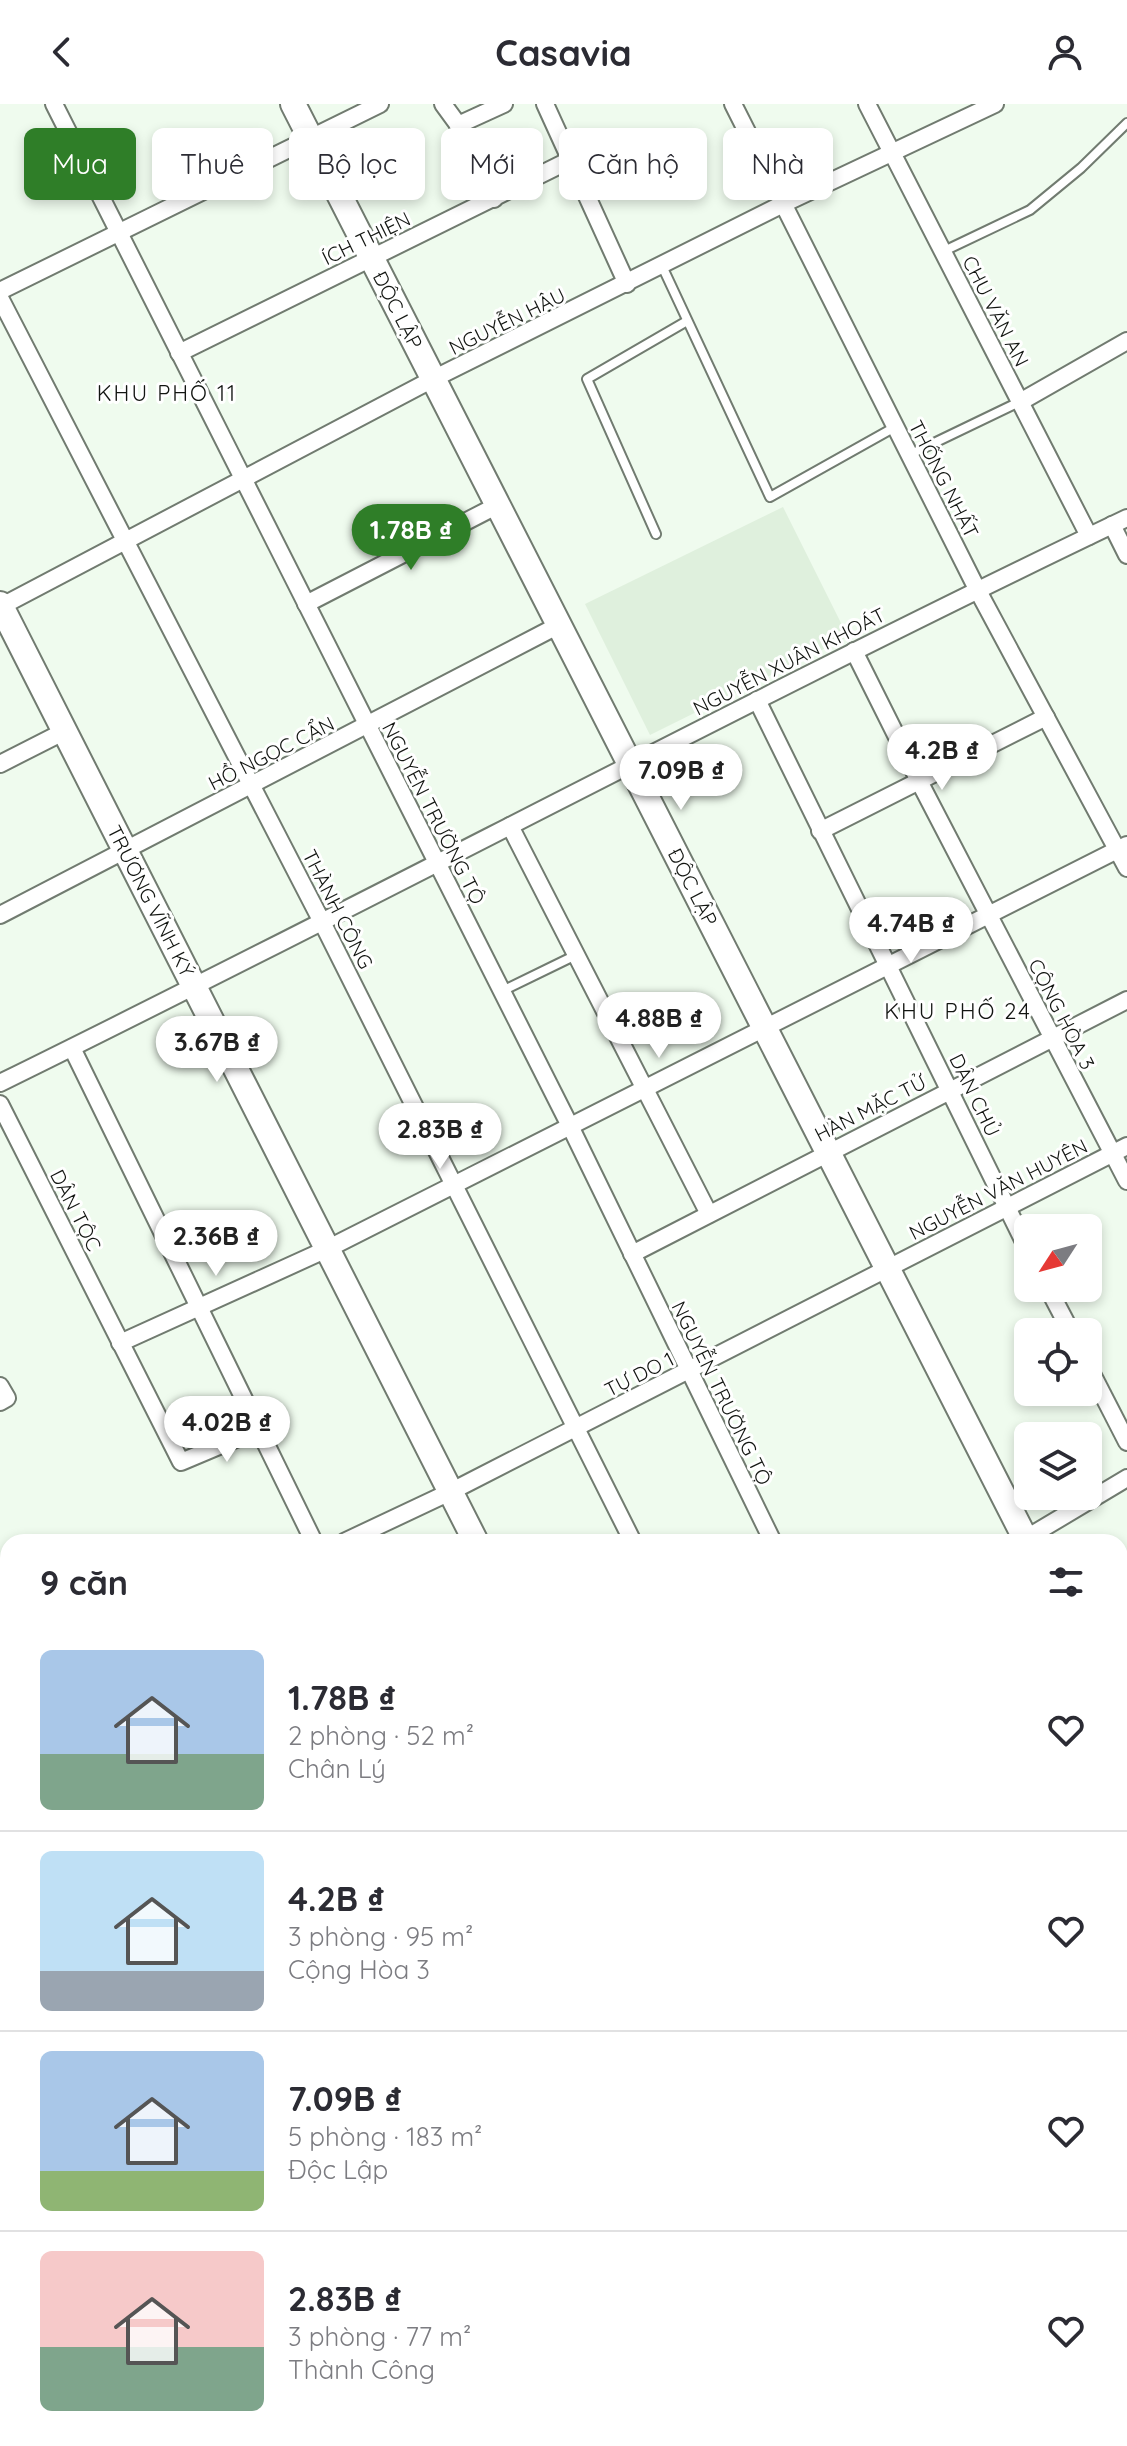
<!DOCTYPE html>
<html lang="vi">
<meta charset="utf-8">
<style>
body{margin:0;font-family:Quicksand,sans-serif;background:#f2f2f3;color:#2b2b33;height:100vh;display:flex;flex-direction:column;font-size:30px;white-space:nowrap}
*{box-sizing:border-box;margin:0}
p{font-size:26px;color:#7c7c81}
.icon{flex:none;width:44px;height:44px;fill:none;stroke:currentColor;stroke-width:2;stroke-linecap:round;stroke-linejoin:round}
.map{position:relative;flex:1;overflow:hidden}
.drawer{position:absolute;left:0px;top:1430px;width:1128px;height:912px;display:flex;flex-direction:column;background:#fff;border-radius:24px 24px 0 0;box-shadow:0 4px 12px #0003}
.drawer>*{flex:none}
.top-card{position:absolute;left:24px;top:24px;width:1080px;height:72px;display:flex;gap:16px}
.needle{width:52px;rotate:234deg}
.controls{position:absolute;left:1014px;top:1110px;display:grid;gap:16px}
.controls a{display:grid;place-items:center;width:88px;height:88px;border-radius:12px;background:#fff;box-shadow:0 4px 12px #0003;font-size:40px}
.price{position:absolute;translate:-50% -68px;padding:0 18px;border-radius:28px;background:#fff;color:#222;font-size:26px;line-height:52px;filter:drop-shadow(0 2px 4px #0008)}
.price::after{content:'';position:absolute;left:50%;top:48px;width:24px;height:18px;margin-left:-12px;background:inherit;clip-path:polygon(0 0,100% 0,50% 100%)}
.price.active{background:#2f7e28;color:#fff}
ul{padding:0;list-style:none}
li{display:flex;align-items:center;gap:24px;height:200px;padding:0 40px}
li+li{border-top:2px solid #e1e1e2}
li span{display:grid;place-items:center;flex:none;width:224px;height:160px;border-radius:12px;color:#555}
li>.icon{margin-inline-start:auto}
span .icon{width:96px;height:96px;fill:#fffc;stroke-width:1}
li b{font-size:34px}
h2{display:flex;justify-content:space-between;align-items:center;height:96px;padding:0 40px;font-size:34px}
.chip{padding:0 28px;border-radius:12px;background:#fff;box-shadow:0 4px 12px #0003;font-size:28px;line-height:72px}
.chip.active{background:#2f7e28;color:#fff}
header{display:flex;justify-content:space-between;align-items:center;height:104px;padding:0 40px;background:#fff;font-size:36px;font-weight:800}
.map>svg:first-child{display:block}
</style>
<header><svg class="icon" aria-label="back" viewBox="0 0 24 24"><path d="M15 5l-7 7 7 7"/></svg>Casavia<svg class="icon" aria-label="person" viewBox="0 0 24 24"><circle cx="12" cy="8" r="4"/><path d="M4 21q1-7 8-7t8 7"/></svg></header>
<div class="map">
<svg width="1127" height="2342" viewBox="0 0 1127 2342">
<rect width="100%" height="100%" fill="#effbee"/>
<g fill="#dff0dd">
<polygon points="783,403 848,533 650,631 585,500"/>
<polygon points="1127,1477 1127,1601 1120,1587 1120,1480"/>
</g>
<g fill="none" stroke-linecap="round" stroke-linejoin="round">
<g stroke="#717b70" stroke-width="12">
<g id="lane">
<polyline points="944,147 1030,106 1081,64 1127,19"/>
<polyline points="662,162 770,393 895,323"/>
<polyline points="909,351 1019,298"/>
<polyline points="656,430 587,275 687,217"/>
<polyline points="502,887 576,851"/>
<polyline points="0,1466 8,1475"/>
<polyline points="1120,1836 1127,1833"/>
<polyline points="1120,1894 1127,1913"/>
<polyline points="0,2182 8,2181"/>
</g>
</g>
<g stroke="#717b70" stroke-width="20">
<g id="street">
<polyline points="54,0 571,1024 773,1438"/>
<polyline points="443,0 462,26 494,95"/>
<polyline points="545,0 627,180"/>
<polyline points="733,0 977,485 1127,764"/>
<polyline points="867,0 1089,432"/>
<polyline points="458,21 504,0"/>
<polyline points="0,187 380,0"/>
<polyline points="0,194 322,818 633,1438"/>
<polyline points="179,249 570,56"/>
<polyline points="1020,298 1127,237"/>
<polyline points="1112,421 1127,451"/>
<polyline points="306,500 498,401"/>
<polyline points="0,503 433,275 783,100 995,0"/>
<polyline points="854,547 919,677 1127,1077"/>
<polyline points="757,596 1028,1146"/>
<polyline points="0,660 65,627"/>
<polyline points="510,722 709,1110"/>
<polyline points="820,727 1046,613"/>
<polyline points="0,811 559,521"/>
<polyline points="72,944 314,1438"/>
<path d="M0,979C377,794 748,595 1127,414"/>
<polyline points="0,1000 181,1358 259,1325"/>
<polyline points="632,1150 1127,896"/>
<polyline points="1048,1184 1071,1228"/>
<polyline points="120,1239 327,1145 1127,741"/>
<polyline points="1088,1262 1127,1338"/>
<polyline points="0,1282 7,1294 0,1298"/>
<polyline points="344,1438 450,1388 1127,1042"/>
<polyline points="1020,1438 1127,1374"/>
<polyline points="0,1607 8,1604"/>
<polyline points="0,1807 8,1806"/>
<polyline points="0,1859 8,1858"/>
<polyline points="327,2334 327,2342"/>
<polyline points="502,2334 502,2342"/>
</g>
</g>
<g stroke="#717b70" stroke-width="28">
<g id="secondary">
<polyline points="293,0 1027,1438"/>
<polyline points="0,500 476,1438"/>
<polyline points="1120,1619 1127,1633"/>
<polyline points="1120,2239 1127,2239"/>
<polyline points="0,2313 8,2313"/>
<polyline points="756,2334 756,2342"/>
</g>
</g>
<use href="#lane" stroke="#fff" stroke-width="8"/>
<use href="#street" stroke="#fff" stroke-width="16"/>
<use href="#secondary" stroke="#fff" stroke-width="24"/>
</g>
<g text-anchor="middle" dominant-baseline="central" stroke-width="6" stroke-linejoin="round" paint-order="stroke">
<g font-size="20" fill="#121511" stroke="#fff">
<text transform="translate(366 134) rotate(-26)">ÍCH THIỆN</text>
<text transform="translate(398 206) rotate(63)">ĐỘC LẬP</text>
<text transform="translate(996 207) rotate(63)">CHU VĂN AN</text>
<text transform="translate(507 217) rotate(-26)">NGUYỄN HẬU</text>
<text transform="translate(944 375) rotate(63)">THỐNG NHẤT</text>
<text transform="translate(789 557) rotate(-27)">NGUYỄN XUÂN KHOÁT</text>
<text transform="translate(271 649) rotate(-27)">HỒ NGỌC CẨN</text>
<text transform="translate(434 709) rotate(63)">NGUYỄN TRƯỜNG TỘ</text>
<text transform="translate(693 783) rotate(63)">ĐỘC LẬP</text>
<text transform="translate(151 797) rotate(63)">TRƯƠNG VĨNH KÝ</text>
<text transform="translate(338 805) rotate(63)">THÀNH CÔNG</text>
<text transform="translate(1062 910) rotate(63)">CỘNG HÒA 3</text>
<text transform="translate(975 991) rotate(64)">DÂN CHỦ</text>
<text transform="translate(870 1004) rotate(-27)">HÀN MẶC TỬ</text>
<text transform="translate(998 1085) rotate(-27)">NGUYỄN VĂN HUYÊN</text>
<text transform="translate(76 1106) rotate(63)">DÂN TỘC</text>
<text transform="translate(639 1270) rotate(-27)">TỰ DO 1</text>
<text transform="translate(722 1289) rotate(64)">NGUYỄN TRƯỜNG TỘ</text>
</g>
<g font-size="22" letter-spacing="2" fill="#121511" stroke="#fff">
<text x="167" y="289">KHU PHỐ 11</text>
<text x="958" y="907">KHU PHỐ 24</text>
</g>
</g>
</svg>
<div class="controls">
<a><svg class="needle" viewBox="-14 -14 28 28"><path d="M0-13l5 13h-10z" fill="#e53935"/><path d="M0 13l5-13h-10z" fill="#7c7c81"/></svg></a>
<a><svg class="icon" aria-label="locate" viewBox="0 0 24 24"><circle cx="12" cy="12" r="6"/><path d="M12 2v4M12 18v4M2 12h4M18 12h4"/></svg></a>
<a><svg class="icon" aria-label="layers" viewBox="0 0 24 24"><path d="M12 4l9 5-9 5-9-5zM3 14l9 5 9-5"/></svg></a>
</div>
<b class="price active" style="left:411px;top:468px">1.78B ₫</b>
<b class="price" style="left:942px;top:688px">4.2B ₫</b>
<b class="price" style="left:681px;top:708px">7.09B ₫</b>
<b class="price" style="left:911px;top:861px">4.74B ₫</b>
<b class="price" style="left:659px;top:956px">4.88B ₫</b>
<b class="price" style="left:217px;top:980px">3.67B ₫</b>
<b class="price" style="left:440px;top:1067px">2.83B ₫</b>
<b class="price" style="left:216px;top:1174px">2.36B ₫</b>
<b class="price" style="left:227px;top:1360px">4.02B ₫</b>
<div class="top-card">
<a class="chip active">Mua</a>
<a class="chip">Thuê</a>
<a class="chip">Bộ lọc</a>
<a class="chip">Mới</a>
<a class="chip">Căn hộ</a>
<a class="chip">Nhà</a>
</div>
<section class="drawer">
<h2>9 căn<svg class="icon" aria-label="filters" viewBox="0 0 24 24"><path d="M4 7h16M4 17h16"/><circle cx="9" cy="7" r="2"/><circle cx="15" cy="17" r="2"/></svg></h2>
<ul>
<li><span style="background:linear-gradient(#a9c7e8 65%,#7fa58c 0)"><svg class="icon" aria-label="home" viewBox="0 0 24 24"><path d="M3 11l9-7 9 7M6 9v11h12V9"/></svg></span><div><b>1.78B ₫</b><p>2 phòng · 52 m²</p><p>Chân Lý</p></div><svg class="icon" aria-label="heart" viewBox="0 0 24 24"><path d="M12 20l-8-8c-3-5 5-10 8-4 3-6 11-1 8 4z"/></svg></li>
<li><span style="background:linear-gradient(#bfe0f5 75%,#9aa5b1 0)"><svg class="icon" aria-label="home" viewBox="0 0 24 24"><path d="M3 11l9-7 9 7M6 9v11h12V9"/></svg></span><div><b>4.2B ₫</b><p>3 phòng · 95 m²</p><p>Cộng Hòa 3</p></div><svg class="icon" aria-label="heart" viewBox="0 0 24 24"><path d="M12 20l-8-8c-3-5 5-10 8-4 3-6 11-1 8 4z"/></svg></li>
<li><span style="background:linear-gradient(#a9c7e8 75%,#8fb573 0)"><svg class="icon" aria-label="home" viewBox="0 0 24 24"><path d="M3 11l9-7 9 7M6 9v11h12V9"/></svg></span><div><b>7.09B ₫</b><p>5 phòng · 183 m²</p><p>Độc Lập</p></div><svg class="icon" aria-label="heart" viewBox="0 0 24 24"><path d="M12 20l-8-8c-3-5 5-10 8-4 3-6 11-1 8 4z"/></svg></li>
<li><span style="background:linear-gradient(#f6c9c9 60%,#7fa58c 0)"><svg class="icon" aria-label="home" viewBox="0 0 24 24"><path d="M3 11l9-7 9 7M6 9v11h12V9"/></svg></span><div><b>2.83B ₫</b><p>3 phòng · 77 m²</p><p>Thành Công</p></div><svg class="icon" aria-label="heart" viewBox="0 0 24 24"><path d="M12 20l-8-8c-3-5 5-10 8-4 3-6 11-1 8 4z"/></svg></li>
</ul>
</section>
</div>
